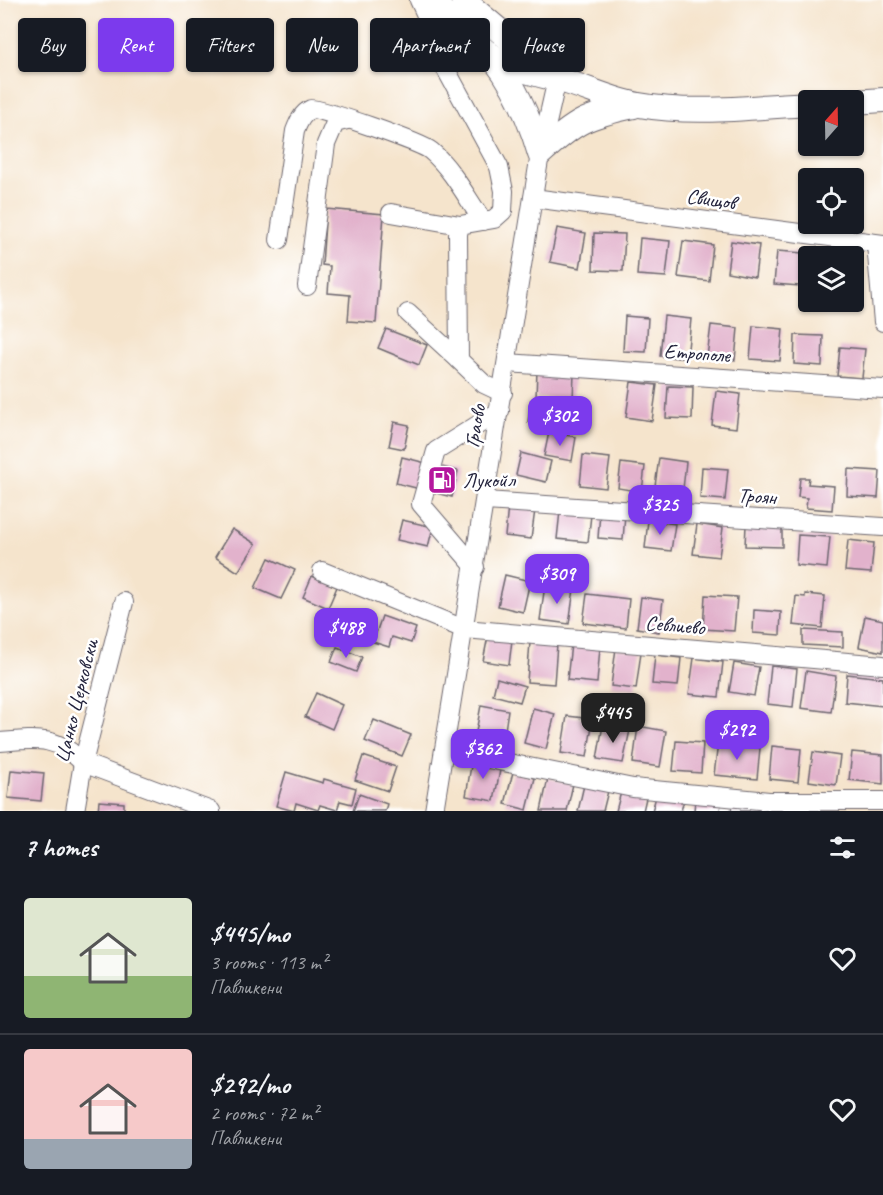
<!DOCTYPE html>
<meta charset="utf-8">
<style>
body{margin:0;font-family:Caveat,sans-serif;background:#242831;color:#f1f3f6;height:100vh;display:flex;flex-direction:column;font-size:22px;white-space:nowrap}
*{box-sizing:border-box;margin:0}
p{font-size:20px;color:#9ea1a6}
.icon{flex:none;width:33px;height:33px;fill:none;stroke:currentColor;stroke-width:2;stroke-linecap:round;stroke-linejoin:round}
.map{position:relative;height:811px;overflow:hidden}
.drawer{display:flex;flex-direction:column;background:#171b24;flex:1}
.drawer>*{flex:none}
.guide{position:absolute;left:18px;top:18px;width:848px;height:54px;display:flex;gap:12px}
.needle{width:39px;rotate:20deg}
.controls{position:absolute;left:798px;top:90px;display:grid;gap:12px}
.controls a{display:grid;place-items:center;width:66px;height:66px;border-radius:6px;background:#171b24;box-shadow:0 2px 4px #0004;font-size:30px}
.price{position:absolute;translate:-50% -51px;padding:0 14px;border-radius:12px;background:#7c3aed;color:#fff;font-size:20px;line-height:39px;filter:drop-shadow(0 2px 3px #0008)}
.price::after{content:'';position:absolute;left:50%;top:36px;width:18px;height:14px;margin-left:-9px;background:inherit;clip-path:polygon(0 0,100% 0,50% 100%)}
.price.on{background:#222;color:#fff}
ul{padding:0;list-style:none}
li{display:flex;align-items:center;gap:18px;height:150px;padding:0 24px}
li+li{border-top:2px solid #363941}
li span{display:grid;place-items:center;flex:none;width:168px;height:120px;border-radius:6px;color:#555}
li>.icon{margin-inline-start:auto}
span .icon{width:72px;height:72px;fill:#fffc;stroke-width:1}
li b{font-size:26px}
h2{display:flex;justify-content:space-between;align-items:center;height:72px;padding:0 24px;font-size:26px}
.tag{padding:0 21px;border-radius:6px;background:#171b24;box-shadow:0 2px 4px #0004;font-size:21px;line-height:54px}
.tag.on{background:#7c3aed;color:#fff}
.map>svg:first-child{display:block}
</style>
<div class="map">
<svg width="883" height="811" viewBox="0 0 883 811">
<rect width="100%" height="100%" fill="#fff"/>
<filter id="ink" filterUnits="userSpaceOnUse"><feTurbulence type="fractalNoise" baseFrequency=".0167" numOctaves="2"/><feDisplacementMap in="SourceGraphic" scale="12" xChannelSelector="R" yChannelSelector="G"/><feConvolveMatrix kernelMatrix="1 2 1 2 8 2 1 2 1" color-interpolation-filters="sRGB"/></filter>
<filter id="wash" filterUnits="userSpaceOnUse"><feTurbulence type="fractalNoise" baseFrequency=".008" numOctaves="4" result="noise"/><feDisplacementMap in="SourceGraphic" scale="24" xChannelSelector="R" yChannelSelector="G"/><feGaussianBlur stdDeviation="1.35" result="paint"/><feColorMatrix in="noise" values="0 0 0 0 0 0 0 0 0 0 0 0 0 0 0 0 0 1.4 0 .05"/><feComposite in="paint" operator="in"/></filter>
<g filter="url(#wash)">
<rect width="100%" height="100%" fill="#f5e4cc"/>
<g id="blocks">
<g fill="#e2b2cc">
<polygon points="326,209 384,214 376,323 348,321 350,295 328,293 330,266 322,265"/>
<polygon points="557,228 586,233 580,268 550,262"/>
<polygon points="594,233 625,234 623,271 593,270"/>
<polygon points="640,238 670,241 666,277 637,275"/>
<polygon points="683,241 713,245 709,281 678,277"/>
<polygon points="731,241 759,245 755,277 727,272"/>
<polygon points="777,251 803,253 800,286 774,284"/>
<polygon points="625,316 648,318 646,352 623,351"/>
<polygon points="664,316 691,319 687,359 660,356"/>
<polygon points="711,325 738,328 735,360 707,357"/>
<polygon points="753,326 783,329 780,361 750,359"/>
<polygon points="386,329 427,345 419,365 378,348"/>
<polygon points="795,335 823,336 822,366 794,364"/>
<polygon points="840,347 865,349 862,378 837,376"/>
<polygon points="537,370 574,372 573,400 536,398"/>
<polygon points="631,382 657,385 652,421 626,417"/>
<polygon points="668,386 693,387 692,419 666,418"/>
<polygon points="716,391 740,394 736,428 712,425"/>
<polygon points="531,400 581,408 577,429 528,422"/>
<polygon points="394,422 409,425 404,449 389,446"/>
<polygon points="549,432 576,437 572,461 544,456"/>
<polygon points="521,453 551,461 546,482 516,475"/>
<polygon points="583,455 610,458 606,488 580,485"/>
<polygon points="402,457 458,471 452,497 396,483"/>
<polygon points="659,458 686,462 683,489 655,486"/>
<polygon points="621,463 645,466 642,492 618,488"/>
<polygon points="702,467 728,469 725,500 700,498"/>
<polygon points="848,469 880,471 878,498 847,496"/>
<polygon points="800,478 809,478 808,484 834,486 832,510 806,508 807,498 798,497"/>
<polygon points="508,506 535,510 531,539 505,536"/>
<polygon points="560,511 591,515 588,542 557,539"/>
<polygon points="600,512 625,514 623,540 598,538"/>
<polygon points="402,520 433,527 428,547 397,540"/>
<polygon points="648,520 675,524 671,551 645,548"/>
<polygon points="697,524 723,528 719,557 693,554"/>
<polygon points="746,525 782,527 782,547 745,546"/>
<polygon points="232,529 256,544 238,572 215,557"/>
<polygon points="798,535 830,537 827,568 796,565"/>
<polygon points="848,540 874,543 871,573 845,571"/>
<polygon points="269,558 295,570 281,599 255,588"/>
<polygon points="505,575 530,581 523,612 498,606"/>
<polygon points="312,576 337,587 328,608 303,597"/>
<polygon points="545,585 574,589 569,624 540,620"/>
<polygon points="587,594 629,599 626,628 583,623"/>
<polygon points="805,594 825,596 822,628 793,625 796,596 805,597"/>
<polygon points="705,595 737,597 734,631 703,629"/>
<polygon points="641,597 663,600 659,632 637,628"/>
<polygon points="754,610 781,612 780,635 753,633"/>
<polygon points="382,616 416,628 411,643 392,637 389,647 373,642"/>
<polygon points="865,616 883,620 883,652 859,647"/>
<polygon points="803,630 843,632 843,647 803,645"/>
<polygon points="488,636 512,640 509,665 483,661"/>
<polygon points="530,642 557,644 554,684 527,682"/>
<polygon points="571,644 600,647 597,683 567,680"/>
<polygon points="337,647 362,657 356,672 331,662"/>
<polygon points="616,648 641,652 636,689 611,686"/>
<polygon points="655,655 681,658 678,686 652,684"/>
<polygon points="694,658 723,662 719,697 689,694"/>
<polygon points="734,663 759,667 754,696 729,692"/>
<polygon points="771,666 797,669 793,707 767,704"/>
<polygon points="806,671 836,676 831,712 801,708"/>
<polygon points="847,674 883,678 883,706 845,702"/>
<polygon points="497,678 525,686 520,702 493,695"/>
<polygon points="316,693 342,705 332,729 305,717"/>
<polygon points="481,705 508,710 504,737 476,732"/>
<polygon points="533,708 555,714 546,749 524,743"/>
<polygon points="567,716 593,719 587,757 561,753"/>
<polygon points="374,720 411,735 402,756 365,741"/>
<polygon points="603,725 630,730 623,763 597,759"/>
<polygon points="638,726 666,731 660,767 633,763"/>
<polygon points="676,741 703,743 701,773 673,771"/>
<polygon points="718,743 760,748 757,779 714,775"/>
<polygon points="772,746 801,749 798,782 769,779"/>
<polygon points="813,752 840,756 836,785 809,781"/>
<polygon points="852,752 883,755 883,784 849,780"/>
<polygon points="363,756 396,767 388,791 355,780"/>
<polygon points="472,760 501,765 494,801 466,796"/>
<polygon points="11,770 44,773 41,801 8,798"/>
<polygon points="286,772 323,783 324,779 356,788 352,804 340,801 337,810 320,805 318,810 296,803 294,811 276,806"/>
<polygon points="513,772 535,778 527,810 505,804"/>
<polygon points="548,778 573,784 567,811 541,811"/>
<polygon points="584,785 608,791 603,811 578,811"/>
<polygon points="621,792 646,798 643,811 616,811"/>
<polygon points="657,793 684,800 681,811 652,811"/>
<polygon points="359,794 387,804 385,811 353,811"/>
<polygon points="695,800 721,803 720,811 694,811"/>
<polygon points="733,800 759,804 758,811 731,811"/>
<polygon points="99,801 124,803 124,811 98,811"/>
</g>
</g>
</g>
<g filter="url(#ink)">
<use href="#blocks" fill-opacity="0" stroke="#6c666e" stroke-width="1.5"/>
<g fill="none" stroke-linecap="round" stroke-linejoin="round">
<g stroke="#6c666e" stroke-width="20">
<g id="minor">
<polyline points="419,0 432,28 437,53 499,167 504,191 503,211 494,219 460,225 458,234 459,360 484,384 503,393"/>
<polyline points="533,198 883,244"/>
<polyline points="391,213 460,225"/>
<path d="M279,240L295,131C298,123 302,113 311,109C318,107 422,143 431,151C452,169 467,198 483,221"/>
<polyline points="876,244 883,322"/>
<polyline points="307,286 326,144 335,123 347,120"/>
<polyline points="408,313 459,360"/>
<polyline points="507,363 883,389"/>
<polyline points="485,501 883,527"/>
<polyline points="475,567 421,504 436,451 500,411"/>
<polyline points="322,571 464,629 883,665"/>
<path d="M0,742C35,739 57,735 83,763L211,811"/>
<polyline points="444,750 633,788 769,801 883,801"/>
<polyline points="75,811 83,763 124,602"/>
<polyline points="434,811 540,154 557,79"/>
</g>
</g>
<g stroke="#6c666e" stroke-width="26">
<g id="major">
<path d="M431,0C449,18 468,37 488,53C509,68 532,73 556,79C584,86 610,100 639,105C694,115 753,107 808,104"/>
<polyline points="463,0 553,76"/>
<path d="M494,59C517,88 530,120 540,154C576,121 586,116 634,106"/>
<polyline points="854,102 883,100"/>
</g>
</g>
<use href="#minor" stroke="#fff" stroke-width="18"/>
<use href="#major" stroke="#fff" stroke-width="24"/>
</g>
</g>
<defs>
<g id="fuel-square" transform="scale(1.5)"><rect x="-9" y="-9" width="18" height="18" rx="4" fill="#b5179e" stroke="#fff"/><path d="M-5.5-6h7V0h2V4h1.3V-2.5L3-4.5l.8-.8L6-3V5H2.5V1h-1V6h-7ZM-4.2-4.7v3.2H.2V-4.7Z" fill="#fff"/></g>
</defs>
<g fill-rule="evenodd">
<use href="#fuel-square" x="442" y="480"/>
</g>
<g text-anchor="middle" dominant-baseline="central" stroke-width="5" stroke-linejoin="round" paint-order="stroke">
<g font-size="21" fill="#22223b" stroke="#fff">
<text transform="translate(711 199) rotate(8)">Свищов</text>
<text transform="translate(697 353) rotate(4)">Етрополе</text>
<text transform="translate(475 426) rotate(-81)">Граово</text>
<text transform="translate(757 496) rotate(4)">Троян</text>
<text transform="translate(675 625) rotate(5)">Севлиево</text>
<text transform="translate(76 701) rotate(-76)">Цанко Церковски</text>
</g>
<g font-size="21" fill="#22223b" stroke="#fff" text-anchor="start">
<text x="463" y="480">Лукойл</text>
</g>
</g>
</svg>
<div class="controls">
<a><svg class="needle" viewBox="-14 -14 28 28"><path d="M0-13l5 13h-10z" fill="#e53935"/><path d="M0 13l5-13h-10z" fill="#9ea1a6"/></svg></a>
<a><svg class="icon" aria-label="locate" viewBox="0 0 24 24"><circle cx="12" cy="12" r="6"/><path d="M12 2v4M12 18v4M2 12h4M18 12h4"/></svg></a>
<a><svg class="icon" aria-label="layers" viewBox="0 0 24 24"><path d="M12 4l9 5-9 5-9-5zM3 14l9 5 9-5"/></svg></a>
</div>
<b class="price" style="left:560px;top:447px">$302</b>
<b class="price" style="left:660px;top:536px">$325</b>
<b class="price" style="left:557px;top:605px">$309</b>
<b class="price" style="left:346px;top:659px">$488</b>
<b class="price on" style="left:613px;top:744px">$445</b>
<b class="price" style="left:737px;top:761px">$292</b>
<b class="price" style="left:483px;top:780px">$362</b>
<div class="guide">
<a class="tag">Buy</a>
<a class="tag on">Rent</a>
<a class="tag">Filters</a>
<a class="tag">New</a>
<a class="tag">Apartment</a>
<a class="tag">House</a>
</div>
</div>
<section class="drawer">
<h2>7 homes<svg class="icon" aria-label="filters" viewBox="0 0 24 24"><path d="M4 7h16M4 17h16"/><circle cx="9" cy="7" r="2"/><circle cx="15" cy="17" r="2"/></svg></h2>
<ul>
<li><span style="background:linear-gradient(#dfe7d0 65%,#8fb573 0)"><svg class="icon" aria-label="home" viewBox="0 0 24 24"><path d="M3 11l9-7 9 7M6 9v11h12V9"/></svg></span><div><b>$445/mo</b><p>3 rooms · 113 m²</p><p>Павликени</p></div><svg class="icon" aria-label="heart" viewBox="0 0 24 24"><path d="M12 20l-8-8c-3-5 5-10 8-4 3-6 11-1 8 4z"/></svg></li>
<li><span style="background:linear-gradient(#f6c9c9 75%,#9aa5b1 0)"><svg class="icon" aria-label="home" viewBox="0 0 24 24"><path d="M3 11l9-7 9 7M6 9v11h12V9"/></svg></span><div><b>$292/mo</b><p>2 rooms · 72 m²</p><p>Павликени</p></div><svg class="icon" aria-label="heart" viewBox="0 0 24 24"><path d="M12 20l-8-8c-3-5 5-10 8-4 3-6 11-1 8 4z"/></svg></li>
</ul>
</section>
